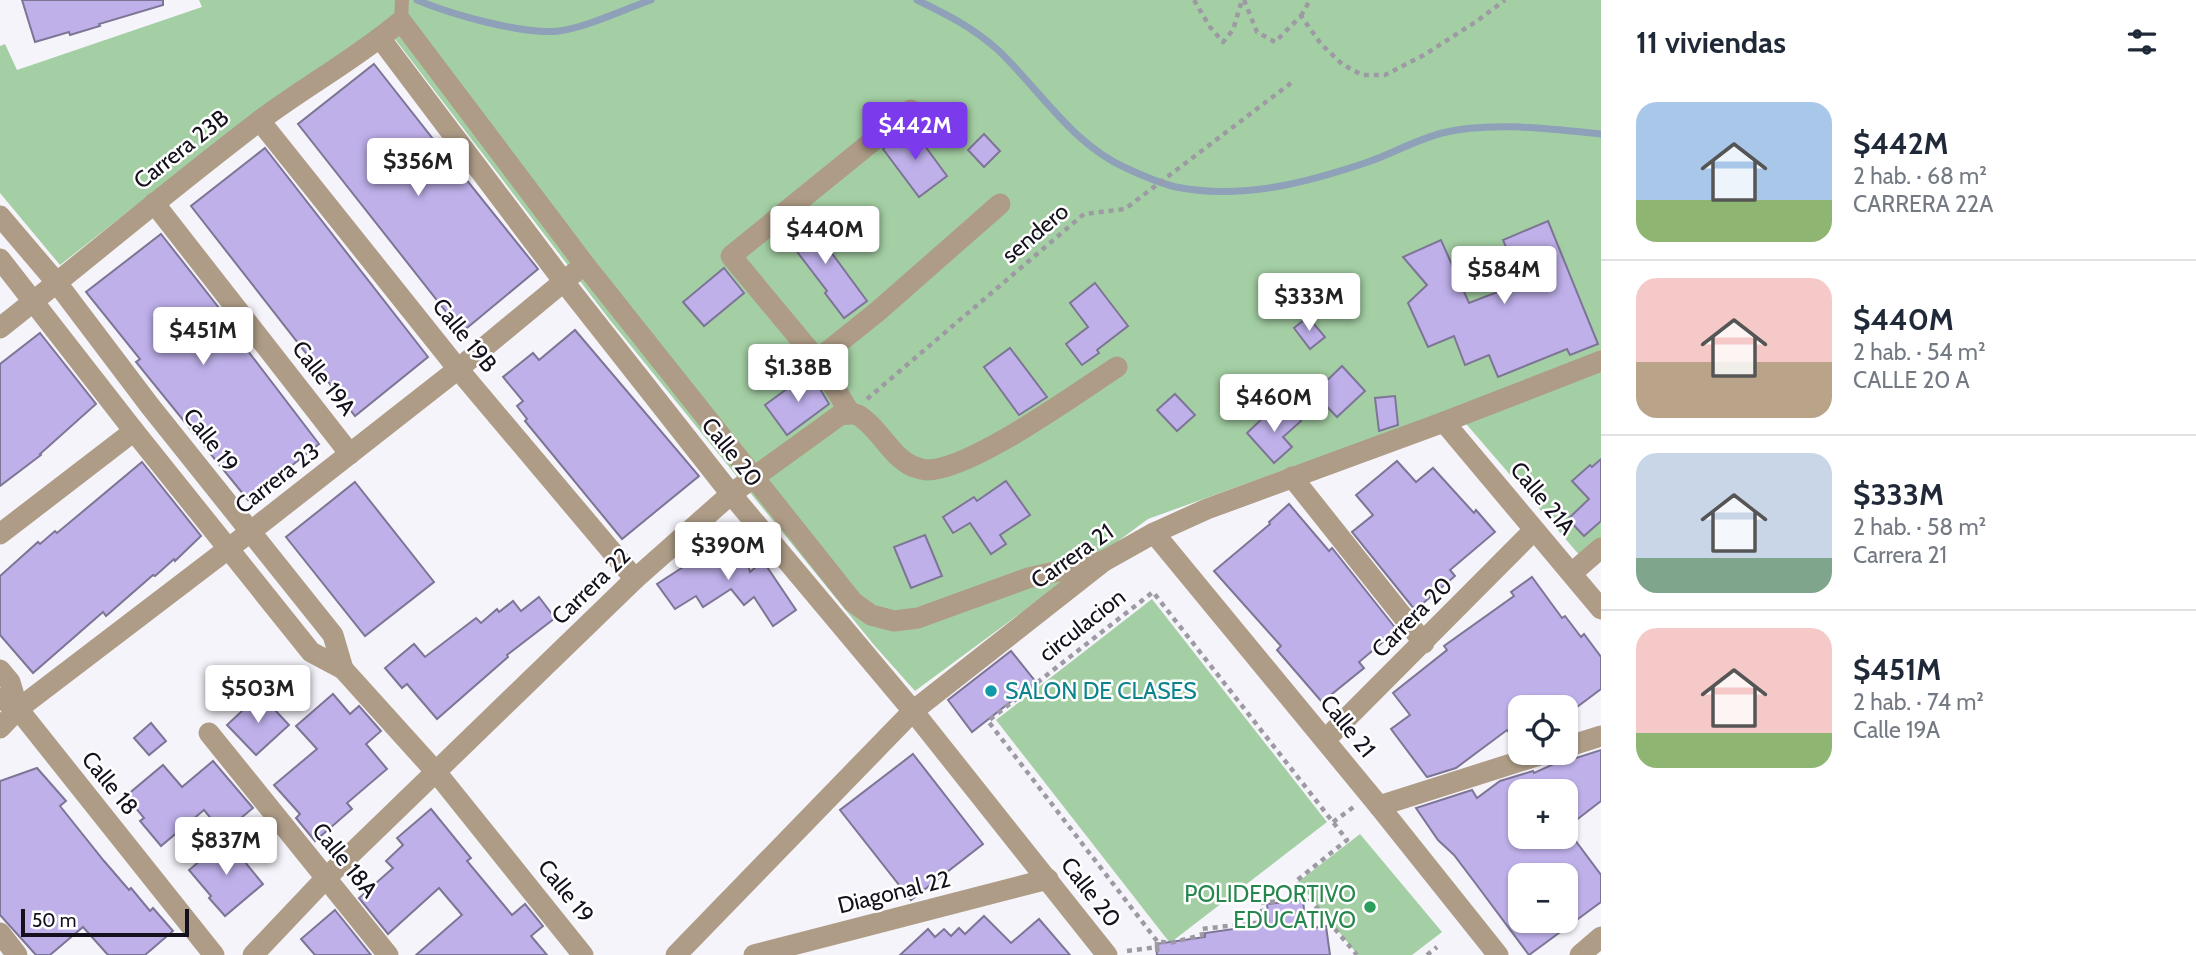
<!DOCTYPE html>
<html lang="es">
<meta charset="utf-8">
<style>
body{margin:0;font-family:Cabin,sans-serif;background:#f2f2f3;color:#1f2937;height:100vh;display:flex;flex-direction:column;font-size:26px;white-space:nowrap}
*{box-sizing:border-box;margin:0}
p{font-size:23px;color:#747a83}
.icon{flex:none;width:38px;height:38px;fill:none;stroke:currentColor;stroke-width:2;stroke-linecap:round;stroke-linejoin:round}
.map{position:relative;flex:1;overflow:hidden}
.panel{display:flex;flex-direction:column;background:#fff;width:595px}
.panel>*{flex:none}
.controls{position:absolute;left:1508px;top:695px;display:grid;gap:14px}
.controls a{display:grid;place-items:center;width:70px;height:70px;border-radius:14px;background:#fff;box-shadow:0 2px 5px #0004;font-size:35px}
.scale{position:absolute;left:21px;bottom:18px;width:168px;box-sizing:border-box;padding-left:7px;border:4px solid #14111d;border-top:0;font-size:19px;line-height:24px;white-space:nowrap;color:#14111d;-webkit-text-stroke:5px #fff;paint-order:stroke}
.price{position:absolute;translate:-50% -60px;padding:0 16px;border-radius:7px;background:#fff;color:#222;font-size:23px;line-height:46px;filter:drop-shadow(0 2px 4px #0008)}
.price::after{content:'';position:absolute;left:50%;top:42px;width:21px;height:16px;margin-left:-10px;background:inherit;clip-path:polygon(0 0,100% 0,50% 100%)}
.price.on{background:#7c3aed;color:#fff}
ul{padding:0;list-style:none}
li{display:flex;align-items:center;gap:21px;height:175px;padding:0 35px}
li+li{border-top:2px solid #e0e1e3}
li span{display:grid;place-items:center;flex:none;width:196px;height:140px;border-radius:21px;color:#555}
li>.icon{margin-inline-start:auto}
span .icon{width:84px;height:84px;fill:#fffc;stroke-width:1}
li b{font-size:30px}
h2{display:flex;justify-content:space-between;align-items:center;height:84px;padding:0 35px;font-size:30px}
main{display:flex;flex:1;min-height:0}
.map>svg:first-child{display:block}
</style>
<main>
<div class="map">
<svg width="1601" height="955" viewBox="0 0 1601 955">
<rect width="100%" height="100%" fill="#f6f4fb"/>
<g fill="#a4cfa4">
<polygon points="199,0 1601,0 1601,541 1581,557 1455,411 1289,468 1148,519 915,691 874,645 609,319 385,26 254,113 60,265 0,193 0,46 5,44 17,70 202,7"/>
<polygon points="1152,599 1327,822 1170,943 996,720"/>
<polygon points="1360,834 1442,932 1412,955 1358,955 1298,882"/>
</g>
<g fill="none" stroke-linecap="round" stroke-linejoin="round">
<g stroke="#8fa0b9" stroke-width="7">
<path d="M417,0C450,14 523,35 559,31C585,28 625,9 651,0"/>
<path d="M917,0C948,15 972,27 998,50C1040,90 1072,144 1126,168C1141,175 1159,183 1176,187C1242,200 1306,183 1368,162C1393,153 1416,140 1442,133C1491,121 1551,129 1601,134"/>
</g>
</g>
<g fill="#bfb0ea" stroke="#7d7595" stroke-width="2" fill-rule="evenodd">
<polygon points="22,0 163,0 163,5 99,24 100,26 70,35 69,32 35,42"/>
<polygon points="374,64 441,149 445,146 456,161 453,163 538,269 462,332 298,124"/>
<polygon points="911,127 947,176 919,197 883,149"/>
<polygon points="984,134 1000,151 984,167 968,150"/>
<polygon points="265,148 428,357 355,416 191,206"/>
<polygon points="803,214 867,301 844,318 825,293 827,291 782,232"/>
<polygon points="1548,221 1598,344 1570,355 1567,349 1498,377 1489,355 1465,365 1454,336 1428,347 1408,303 1427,285 1403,257 1441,240 1469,303 1521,283 1503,240"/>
<polygon points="161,234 241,336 238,338 319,444 248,500 136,362 140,359 86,292"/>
<polygon points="724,268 744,293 704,326 683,302"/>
<polygon points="1095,283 1128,326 1097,350 1099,353 1082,365 1066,344 1088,327 1070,303"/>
<polygon points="1308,317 1325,337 1310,349 1294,328"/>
<polygon points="575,330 699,476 622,539 525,421 527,419 517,406 523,401 503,377 533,353 539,360"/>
<polygon points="40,333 96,404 40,454 41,455 0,486 0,364"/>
<polygon points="1010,348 1047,397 1019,415 984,367"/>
<polygon points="1342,366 1365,391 1337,417 1314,393"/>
<polygon points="810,372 829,404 787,435 765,405"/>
<polygon points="1175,394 1195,415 1177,431 1157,410"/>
<polygon points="1395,396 1398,425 1379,431 1375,398"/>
<polygon points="1289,408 1301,421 1283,437 1292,447 1274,463 1247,433 1265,416 1271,423"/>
<polygon points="1601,459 1601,521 1584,536 1568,519 1589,499 1572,481 1590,465 1592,467"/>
<polygon points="1397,461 1416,482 1433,468 1474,513 1476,510 1495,532 1450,570 1455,576 1415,610 1352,532 1373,515 1356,495"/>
<polygon points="142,462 201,536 175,561 174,559 155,576 153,575 106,616 103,612 33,673 0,635 0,576 38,542 40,544 55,531 57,533"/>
<polygon points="1006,481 1030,515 1000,535 1006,544 991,554 970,523 953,533 943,517 974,497 977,501"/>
<polygon points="355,482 434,582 365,636 286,537"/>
<polygon points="1289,504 1329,551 1332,548 1397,630 1359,662 1364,668 1322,702 1277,650 1281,646 1214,571 1270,524 1269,522"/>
<polygon points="925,535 942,576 911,588 894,547"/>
<polygon points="741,542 750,572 763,561 796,610 773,626 754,597 744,605 731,589 703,607 696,596 675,609 657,584 700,556 699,553"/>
<polygon points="1532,577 1562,618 1565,616 1581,637 1584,634 1601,657 1601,689 1577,707 1521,707 1521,747 1507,730 1456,768 1427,777 1391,729 1410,715 1393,693 1447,650 1444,646 1514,596 1511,592"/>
<polygon points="539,597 555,618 507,655 508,657 437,719 407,684 402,688 385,668 414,644 425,657 476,618 481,623 497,609 499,612 513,601 521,611"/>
<polygon points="1011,651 1036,682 972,732 948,700"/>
<polygon points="260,694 289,725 256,755 227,725"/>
<polygon points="333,694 350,714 359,706 381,731 366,744 387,769 347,803 352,809 315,841 296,818 300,814 274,785 317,749 296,726"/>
<polygon points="151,723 166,741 149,755 134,738"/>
<path d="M1601,750V801L1566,828V791H1521V836H1572L1601,875V902L1529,955L1476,884L1454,855L1438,840L1416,808L1472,790L1477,798L1500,781L1533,771L1534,773L1554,764L1560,758L1570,760ZM1521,875H1566V920H1521Z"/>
<polygon points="913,754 983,844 911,900 840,810"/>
<polygon points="213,761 253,808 223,833 204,810 161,846 140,821 144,818 126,796 163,765 182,787"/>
<polygon points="37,768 66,801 60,806 104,861 129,890 131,888 150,911 153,908 173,931 145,955 108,955 83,927 50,955 36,955 0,915 0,781"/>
<polygon points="431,809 471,858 467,861 512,915 525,904 543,926 531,936 547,955 416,955 462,915 439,888 388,934 359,898 393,868 386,861 403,845 397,838"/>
<polygon points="226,839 263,884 225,916 209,898 211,896 189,870"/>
<polygon points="1303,900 1306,929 1326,926 1330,955 1157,955 1156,944 1205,937 1205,933 1269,924 1267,904"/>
<polygon points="335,910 371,955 315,955 301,939"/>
<polygon points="984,916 1011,943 1039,919 1070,955 900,955 928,929 935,937 944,929 951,936 959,928 965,934"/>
</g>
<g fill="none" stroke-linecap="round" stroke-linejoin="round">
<g stroke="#9d9aa3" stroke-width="4.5" stroke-dasharray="5 5" stroke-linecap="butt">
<polyline points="1194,0 1210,27 1223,42 1233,30 1242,0"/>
<polyline points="1244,0 1257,32 1275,42 1301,16 1321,44 1342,64 1362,75 1385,75 1424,55 1477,21 1505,0"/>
<polyline points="1301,16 1310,0"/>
<polyline points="867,399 1084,214 1125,209 1291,83"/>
<polyline points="1333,822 1355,806"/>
<polyline points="1157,941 988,721 1153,592 1347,840 1295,882 1357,955"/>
<polyline points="1157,947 1157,941 1170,943 1202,935 1201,929 1264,922 1261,903 1308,898"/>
<polyline points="1127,951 1157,947 1158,955"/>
<polyline points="1427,955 1437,947"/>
</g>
<polyline stroke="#ae9c86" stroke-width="14" points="401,21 402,0"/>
<g stroke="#ae9c86" stroke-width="21">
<polyline points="380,38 564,282 731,494 913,711 1107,955"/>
<polyline points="260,121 458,369 635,579"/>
<polyline points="154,203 350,454"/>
<polyline points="0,216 57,283 150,406 333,635 343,669"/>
<polyline points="0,259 134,431 311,652 343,669 436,772 583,955"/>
<path d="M0,328C86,260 170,189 258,122C304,87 356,59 401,21L585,265L853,602L871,615L894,621L918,618L1028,578L1104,561"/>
<polyline points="817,360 877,312 1000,204"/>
<polyline points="850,413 819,362 731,256 911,110"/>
<polyline points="1444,422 1601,609"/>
<polyline points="1292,477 1424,643"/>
<polyline points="1154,533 1379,806 1498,955"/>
<polyline points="0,534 134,431"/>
<polyline points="1572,573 1601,548"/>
<polyline points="0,670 10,682 18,709"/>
<polyline points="0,698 18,709 214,955"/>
<polyline points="0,728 18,709 250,532 458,369 574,273"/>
<polyline points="209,733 388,955"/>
<polyline points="1325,740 1534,530"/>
<polyline points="1566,747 1601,736"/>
<polyline points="1379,806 1549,752"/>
<polyline points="0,933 17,955"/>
<path d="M253,955L325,879L635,579L731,494L840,415C848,414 855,412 861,417C880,430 890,455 912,466C915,467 923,470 927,470C971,470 1077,393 1117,367"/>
<polyline points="676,955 913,711 1104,561 1154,533 1207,509 1444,422 1601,361"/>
<polyline points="754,955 1048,879"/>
<polyline points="1580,955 1601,937"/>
</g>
</g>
<circle fill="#0f9aa8" stroke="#fff" stroke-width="2.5" cx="991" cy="691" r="7"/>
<circle fill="#2e9e5b" stroke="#fff" stroke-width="2.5" cx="1370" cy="907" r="7"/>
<g text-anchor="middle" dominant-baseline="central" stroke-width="5" stroke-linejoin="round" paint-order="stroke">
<g font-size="23" fill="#14111d" stroke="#fff">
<text transform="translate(181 149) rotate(-38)">Carrera 23B</text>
<text transform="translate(1035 233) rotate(-40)">sendero</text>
<text transform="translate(465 335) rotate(51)">Calle 19B</text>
<text transform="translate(324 378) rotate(52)">Calle 19A</text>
<text transform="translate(211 440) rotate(52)">Calle 19</text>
<text transform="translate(732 452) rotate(51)">Calle 20</text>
<text transform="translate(277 478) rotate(-38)">Carrera 23</text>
<text transform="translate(1543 498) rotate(50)">Calle 21A</text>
<text transform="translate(1072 556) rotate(-35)">Carrera 21</text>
<text transform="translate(591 586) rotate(-44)">Carrera 22</text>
<text transform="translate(1412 617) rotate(-45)">Carrera 20</text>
<text transform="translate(1082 625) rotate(-38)">circulacion</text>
<text transform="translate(1348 726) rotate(51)">Calle 21</text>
<text transform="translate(110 783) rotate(51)">Calle 18</text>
<text transform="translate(345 860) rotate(51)">Calle 18A</text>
<text transform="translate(566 891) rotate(51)">Calle 19</text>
<text transform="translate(894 892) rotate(-14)">Diagonal 22</text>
<text transform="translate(1091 892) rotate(52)">Calle 20</text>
</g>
<g font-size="23" fill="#0d838f" stroke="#fff" text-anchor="start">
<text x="1005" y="691">SALON DE CLASES</text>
</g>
<g font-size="23" fill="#27864d" stroke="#fff" text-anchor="end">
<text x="1356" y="894">POLIDEPORTIVO<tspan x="1356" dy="26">EDUCATIVO</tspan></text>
</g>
</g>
</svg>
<div class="controls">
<a><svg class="icon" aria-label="locate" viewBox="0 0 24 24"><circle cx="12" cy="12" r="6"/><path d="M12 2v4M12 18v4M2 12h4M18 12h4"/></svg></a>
<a>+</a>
<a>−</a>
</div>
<div class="scale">50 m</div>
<b class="price on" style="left:915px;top:162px">$442M</b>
<b class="price" style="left:418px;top:198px">$356M</b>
<b class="price" style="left:825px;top:266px">$440M</b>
<b class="price" style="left:1504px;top:306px">$584M</b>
<b class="price" style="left:1309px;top:333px">$333M</b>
<b class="price" style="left:203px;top:367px">$451M</b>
<b class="price" style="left:798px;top:404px">$1.38B</b>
<b class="price" style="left:1274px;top:434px">$460M</b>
<b class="price" style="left:728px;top:582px">$390M</b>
<b class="price" style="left:258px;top:725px">$503M</b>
<b class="price" style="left:226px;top:877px">$837M</b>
</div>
<section class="panel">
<h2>11 viviendas<svg class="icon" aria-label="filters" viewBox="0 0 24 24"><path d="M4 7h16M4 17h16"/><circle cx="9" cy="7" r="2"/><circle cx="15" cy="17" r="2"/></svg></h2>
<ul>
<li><span style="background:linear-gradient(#a9c7e8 70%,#8fb573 0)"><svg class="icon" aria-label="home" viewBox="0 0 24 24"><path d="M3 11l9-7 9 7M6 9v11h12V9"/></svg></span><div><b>$442M</b><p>2 hab. · 68 m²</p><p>CARRERA 22A</p></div></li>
<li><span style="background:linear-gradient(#f6c9c9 60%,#b9a48a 0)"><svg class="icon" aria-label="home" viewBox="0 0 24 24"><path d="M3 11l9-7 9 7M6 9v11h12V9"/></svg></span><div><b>$440M</b><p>2 hab. · 54 m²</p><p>CALLE 20 A</p></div></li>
<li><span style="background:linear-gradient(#c9d6e8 75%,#7fa58c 0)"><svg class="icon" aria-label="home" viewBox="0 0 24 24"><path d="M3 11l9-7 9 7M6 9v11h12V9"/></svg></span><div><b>$333M</b><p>2 hab. · 58 m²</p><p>Carrera 21</p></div></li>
<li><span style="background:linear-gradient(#f6c9c9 75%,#8fb573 0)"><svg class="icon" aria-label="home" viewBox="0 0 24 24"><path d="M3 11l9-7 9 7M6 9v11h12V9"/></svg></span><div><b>$451M</b><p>2 hab. · 74 m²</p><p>Calle 19A</p></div></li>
</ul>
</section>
</main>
